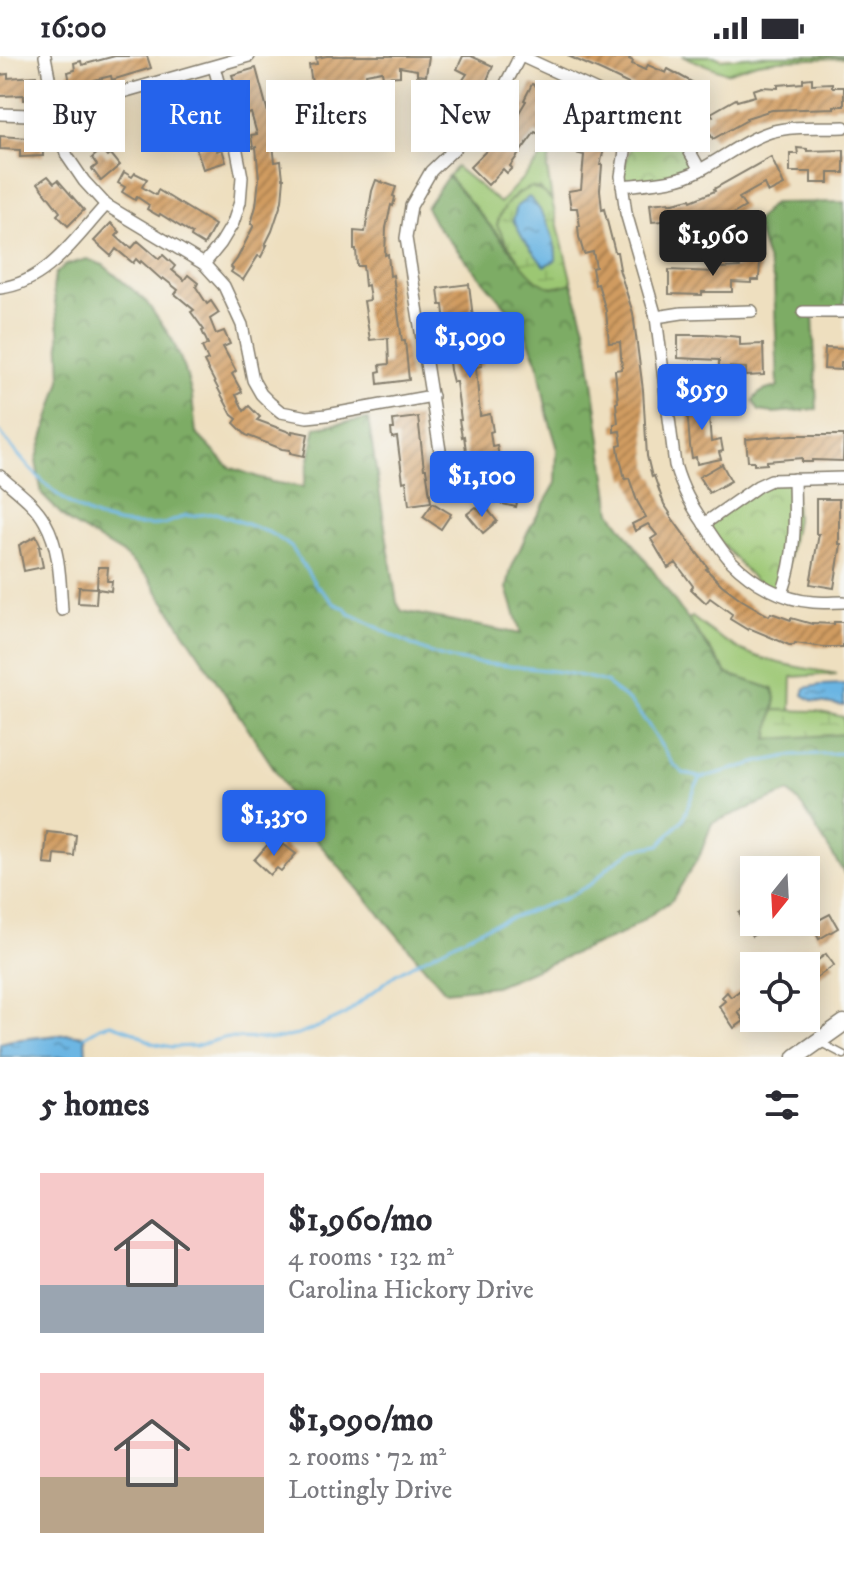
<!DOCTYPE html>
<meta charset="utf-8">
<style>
body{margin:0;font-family:"IM FELL DW Pica",serif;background:#f7f7f7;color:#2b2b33;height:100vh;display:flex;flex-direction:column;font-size:30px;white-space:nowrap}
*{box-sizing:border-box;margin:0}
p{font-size:26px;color:#7c7c81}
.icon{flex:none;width:44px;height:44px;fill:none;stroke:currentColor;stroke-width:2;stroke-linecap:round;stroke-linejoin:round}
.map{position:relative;height:1001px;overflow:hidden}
.side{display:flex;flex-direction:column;background:#fff;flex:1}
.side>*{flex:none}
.hud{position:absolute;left:24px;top:24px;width:796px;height:72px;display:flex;gap:16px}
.needle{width:52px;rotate:198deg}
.controls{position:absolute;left:740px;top:800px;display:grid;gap:16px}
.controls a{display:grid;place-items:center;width:80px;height:80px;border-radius:0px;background:#fff;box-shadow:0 4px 20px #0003;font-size:40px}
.price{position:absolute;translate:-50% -68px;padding:0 18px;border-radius:8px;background:#2563eb;color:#fff;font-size:26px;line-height:52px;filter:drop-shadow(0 2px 4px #0008)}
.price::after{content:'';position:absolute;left:50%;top:48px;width:24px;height:18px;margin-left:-12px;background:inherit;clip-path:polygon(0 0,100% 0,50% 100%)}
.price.active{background:#222;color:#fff}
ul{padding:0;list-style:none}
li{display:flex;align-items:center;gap:24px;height:200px;padding:0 40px}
li span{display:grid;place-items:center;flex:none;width:224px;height:160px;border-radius:0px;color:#555}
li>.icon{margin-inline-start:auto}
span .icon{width:96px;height:96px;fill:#fffc;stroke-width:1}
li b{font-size:34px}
h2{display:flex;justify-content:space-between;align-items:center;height:96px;padding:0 40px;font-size:34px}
.pill{padding:0 28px;border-radius:0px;background:#fff;box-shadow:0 4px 20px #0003;font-size:28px;line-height:72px}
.pill.active{background:#2563eb;color:#fff}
.status{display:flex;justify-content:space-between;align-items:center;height:56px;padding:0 40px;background:#fff;direction:ltr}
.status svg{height:22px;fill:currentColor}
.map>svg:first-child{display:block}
</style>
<div class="status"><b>16:00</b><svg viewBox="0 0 49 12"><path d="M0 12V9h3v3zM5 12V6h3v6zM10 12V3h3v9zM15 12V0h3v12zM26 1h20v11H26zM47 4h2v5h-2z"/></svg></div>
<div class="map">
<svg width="844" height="1001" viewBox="0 0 844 1001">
<defs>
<pattern id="forest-crowns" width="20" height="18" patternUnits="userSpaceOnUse" patternTransform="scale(2)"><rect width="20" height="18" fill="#7dac65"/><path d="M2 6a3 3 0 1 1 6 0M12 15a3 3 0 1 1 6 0" fill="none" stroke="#668b52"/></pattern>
<pattern id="wetland-marsh" width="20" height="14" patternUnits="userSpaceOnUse" patternTransform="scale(2)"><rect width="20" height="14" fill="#9cc773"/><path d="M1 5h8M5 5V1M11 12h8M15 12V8" fill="none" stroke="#86aa63"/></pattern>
<pattern id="park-crowns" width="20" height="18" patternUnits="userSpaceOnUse" patternTransform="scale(2)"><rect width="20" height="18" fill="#9cc773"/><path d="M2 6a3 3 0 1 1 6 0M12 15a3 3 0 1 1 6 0" fill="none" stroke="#86aa63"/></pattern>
<pattern id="water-ripples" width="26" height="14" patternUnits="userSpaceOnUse" patternTransform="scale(2)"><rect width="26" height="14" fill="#6ab5e3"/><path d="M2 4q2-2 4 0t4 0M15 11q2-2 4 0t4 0" fill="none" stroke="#5692b7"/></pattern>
<pattern id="building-hatch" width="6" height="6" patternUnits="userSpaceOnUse" patternTransform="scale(2)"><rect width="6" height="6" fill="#d09b60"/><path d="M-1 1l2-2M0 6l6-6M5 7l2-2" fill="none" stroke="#a87e4e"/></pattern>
</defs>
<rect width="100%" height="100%" fill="#f6f6f2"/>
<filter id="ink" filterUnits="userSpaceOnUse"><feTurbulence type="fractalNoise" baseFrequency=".0125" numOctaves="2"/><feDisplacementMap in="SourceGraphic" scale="16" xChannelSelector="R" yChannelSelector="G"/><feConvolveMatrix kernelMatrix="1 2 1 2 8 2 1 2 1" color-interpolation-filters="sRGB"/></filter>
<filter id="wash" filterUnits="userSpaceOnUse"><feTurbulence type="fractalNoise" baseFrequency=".006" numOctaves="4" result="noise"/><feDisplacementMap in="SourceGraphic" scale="32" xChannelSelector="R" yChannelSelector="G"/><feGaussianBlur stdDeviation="1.8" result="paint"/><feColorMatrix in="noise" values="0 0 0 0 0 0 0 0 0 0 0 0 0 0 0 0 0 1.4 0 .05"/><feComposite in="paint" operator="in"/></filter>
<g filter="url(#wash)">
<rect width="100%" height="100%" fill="#eedfbf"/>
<g fill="#9cc773" stroke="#5c7248" stroke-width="2">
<polygon points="682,0 714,0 721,3 761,0 844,0 844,2 779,4 757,7 727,17"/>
<polygon points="553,89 547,112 552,145 539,132 517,137 500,159 497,169 509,192 448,120 456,111 500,147"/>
<path d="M692,561C707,573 722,584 739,593C770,608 803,612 837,618L792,621L791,655L774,654L776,642L773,633L728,618L688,563Z"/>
</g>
<g fill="url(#forest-crowns)" stroke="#4c6440" stroke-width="2">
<path d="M448,120L529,216C547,231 550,232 572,227L586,275L611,456L727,618L773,633L776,642L768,683L844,678V817L802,750L789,736L712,767L700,799L672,844L624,877L495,930L445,935L305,771L281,723L148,521L123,498L69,466L42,439L36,405L61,324L59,273L53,233L55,218L66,209L87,203L103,209L145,244L172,283L185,313L192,340L196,377L229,411L272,426L303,431L316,371L368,363L397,547L402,555L521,578L507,532L511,513L528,475L556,427L557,390L547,357L538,307L523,271L435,168L426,151Z"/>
<path d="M844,146V256L813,257L817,353L773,357L759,355L753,345C758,335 768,333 778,331L774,226L755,166L773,147Z"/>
</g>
<g fill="url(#wetland-marsh)" stroke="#5c7248" stroke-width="2">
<path d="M532,131L546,138L552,145L572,227C567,228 559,231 553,231C531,230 506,186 497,169C502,150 514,137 532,131Z"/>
<polygon points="774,654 816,655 844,661 844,678 768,683"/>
</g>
<g fill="url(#park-crowns)" stroke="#5c7248" stroke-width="2">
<polygon points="643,55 667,68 700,114 622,130 621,120"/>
<polygon points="794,423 796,463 782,538 755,525 704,468 758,430"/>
</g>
<g fill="url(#water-ripples)" stroke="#436880" stroke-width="2">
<path d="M529,141C544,155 557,183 556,204L544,210L522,181L513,164L517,150Z"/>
<polygon points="844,628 844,650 813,645 803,639 805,632 820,629"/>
<polygon points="68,978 85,980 86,1001 0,1001 0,987 12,984"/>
</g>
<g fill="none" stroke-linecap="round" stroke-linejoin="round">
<g stroke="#6ab5e3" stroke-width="3">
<path d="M0,376C35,422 76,469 139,469C147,469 156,470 164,468C171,466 179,462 187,459L189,460L216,457L268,476L283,485L292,492L316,529L335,548L345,552L350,558C385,573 419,598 457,604C507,612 560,611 608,627L609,630L629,645L647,667L672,707L683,717L701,722L763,705L794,699L844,697"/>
<polyline points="85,980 100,971 111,968 134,976 152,987 172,991 196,990 223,982 275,983 298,979 318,971 344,959 396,918 421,904 483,872 566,842 591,828 612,808 635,793 660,789 683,763 695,732 701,722"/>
</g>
</g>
<g id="blocks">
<g fill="url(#building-hatch)">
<polygon points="115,0 147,0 151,12 112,24 111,20 94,24 94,28 80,31 79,25 70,27 68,16 75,14 74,7 81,5 82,9"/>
<polygon points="327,0 429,0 426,20 417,19 417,14 400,11 400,20 383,21 382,15 366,18 367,24 359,25 359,24 345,25 325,28 324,25 312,27 309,9 317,8 316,2"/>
<polygon points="463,0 471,0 493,10 482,36 472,52 470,51 437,86 421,71 436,55 433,52 438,46 444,51 458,36 456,34 467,18 457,13"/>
<polygon points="568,0 608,0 614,3 616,0 631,0 629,3 633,5 632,8 645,14 648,9 666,17 668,13 697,29 683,53 676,49 675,51 604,16"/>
<polygon points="256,12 270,64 272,64 278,87 273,88 275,106 281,105 283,122 284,122 282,145 272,175 265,189 267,189 261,201 258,200 243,224 231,216 233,213 231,211 237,203 254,169 251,168 256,150 259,123 256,91 253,92 251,79 257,78 251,57 245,59 232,19"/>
<polygon points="8,18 8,22 36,20 38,43 24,44 24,39 0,40 0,19"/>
<polygon points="812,22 812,28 832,27 832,31 844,31 844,50 834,50 834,52 772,54 746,62 747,64 713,83 703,66 713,60 711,57 736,43 737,45 755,40 753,34 762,31 778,32 778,29 803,27 803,23"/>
<polygon points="206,28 213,55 200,58 198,50 184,54 185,61 164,66 158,42 171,39 172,44 193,40 191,32"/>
<polygon points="532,28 550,36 539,58 550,64 541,79 535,76 510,110 512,112 507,117 503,113 488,129 470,111 500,81 498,80 504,72 508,75 526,45 524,44"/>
<polygon points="586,53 615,66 605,89 600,109 602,109 600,134 602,154 604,153 615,196 617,196 620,213 619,213 633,257 643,334 647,400 652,421 654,420 664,448 670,457 669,458 708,512 706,513 722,529 742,544 769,560 771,557 791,564 791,562 812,568 812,567 834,568 834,566 843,566 843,591 824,591 795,587 794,589 789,589 749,572 748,574 730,563 732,558 710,542 706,547 691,533 693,530 676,507 668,512 651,483 657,479 648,468 635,475 632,468 646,461 637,445 629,422 625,423 619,398 618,390 622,389 620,375 614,376 614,368 618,367 616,347 618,346 615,314 622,313 620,286 609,287 606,255 598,228 595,229 592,212 596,211 593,196 584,198 579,181 578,170 580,170 577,152 571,152 568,135 581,133 584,99 571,96 573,88 578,89 583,72 579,70"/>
<polygon points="100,62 103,75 98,76 100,85 88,87 87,82 80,83 77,66"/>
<polygon points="28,75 42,75 43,100 20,101 20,94 0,93 0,80 28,82"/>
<polygon points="214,86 217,95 222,93 226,106 203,113 196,92"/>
<polygon points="797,92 807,93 807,95 844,94 844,117 829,117 829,127 811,127 811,116 790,116 790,98 798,98"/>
<polygon points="101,94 107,101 111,98 120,109 101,125 92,113 97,109 92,102"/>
<polygon points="771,101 784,129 768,137 764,128 739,142 745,151 723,164 704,172 700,162 674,168 673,164 652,166 650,148 669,146 669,148 690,143 691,145 715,135 714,133"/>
<polygon points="124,116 132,121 135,117 147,123 142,131 156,139 158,134 215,169 204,189 191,181 192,178 160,158 159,160 147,153 149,149 137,141 135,144 122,136 125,131 118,127"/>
<polygon points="48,120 54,127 58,124 84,154 68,170 57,159 60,156 38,127"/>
<polygon points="376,124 396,131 393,140 395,141 393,150 391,149 386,172 385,199 388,198 390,220 393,219 402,285 405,285 409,324 378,328 377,316 381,315 380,309 389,308 388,282 370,284 364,245 370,244 368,229 365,230 363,210 357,210 356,193 354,193 354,175 365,176 372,135"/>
<polygon points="111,167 120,176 116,180 127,190 128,189 132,192 138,185 159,203 163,199 175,210 172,214 184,224 188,219 198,227 196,231 207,248 211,245 219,257 210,263 216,278 224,275 230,288 223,291 236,315 232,318 242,336 236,339 244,355 249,350 260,361 257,364 292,377 292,375 308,378 304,400 290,397 290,394 282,393 246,379 234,367 237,363 232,359 204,306 208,304 202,291 208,288 202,275 204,274 191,256 194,254 175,238 178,234 163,222 162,224 141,205 140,207 136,203 133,207 116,193 111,200 94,185"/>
<polygon points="713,195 720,195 721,212 740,211 741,200 750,201 749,206 760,206 759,224 751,224 751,227 732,226 732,236 702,236 702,239 669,238 669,214 714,216"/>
<polygon points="469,228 474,270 480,292 482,310 476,311 480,360 490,358 493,375 490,376 492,390 497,389 499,402 515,401 517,419 485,421 484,400 467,402 464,380 462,381 459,364 461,364 456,326 453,326 450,314 443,249 440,249 438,232"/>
<polygon points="705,278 740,281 740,289 763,288 764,319 746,320 746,312 719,311 719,304 678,302 678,279 705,279"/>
<polygon points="825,292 844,293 844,306 841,306 841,314 824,313"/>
<polygon points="711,341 712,359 709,360 711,386 721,384 723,395 719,396 721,403 697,408 696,401 692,402 690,390 687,351 691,351 691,343"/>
<polygon points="418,361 424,413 426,413 431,446 409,449 406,425 403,426 397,381 392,382 391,373 394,373 393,364"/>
<polygon points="793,379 844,379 843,405 812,404 812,406 802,406 802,402 767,405 767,408 754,409 754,405 748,405 746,383"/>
<polygon points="722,408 731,425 709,437 699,421"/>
<polygon points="489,427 520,434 516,451 485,444"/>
<polygon points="816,443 839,443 839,488 841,488 834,532 810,528 819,478 816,478"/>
<polygon points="433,447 451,458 441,473 423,461"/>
<polygon points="484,449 497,465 483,477 467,458 476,451 482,458"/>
<polygon points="36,480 41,490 39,491 43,511 24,515 19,489"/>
<polygon points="98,511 108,511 107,525 112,525 111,535 97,533 96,548 78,547 79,531 97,532"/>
<polygon points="47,776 76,779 74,800 55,798 54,809 44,808"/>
<polygon points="270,786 278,794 283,788 296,798 281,815 277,812 270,819 254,804"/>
<polygon points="754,848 754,866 762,866 765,872 752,880 739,857"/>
<polygon points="830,858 838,872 819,883 811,868"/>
<polygon points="826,898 834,909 809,927 806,923 806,913"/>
<polygon points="742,933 751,947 738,956 744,965 734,972 719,950 725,945 722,941 727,936 731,941"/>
</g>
</g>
</g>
<g filter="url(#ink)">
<use href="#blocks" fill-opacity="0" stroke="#857e6e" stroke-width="2"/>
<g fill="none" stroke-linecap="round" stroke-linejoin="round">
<g stroke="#857e6e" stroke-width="9">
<polyline id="lane" points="821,987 844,999"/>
</g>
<g stroke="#857e6e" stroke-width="14">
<g id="street">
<polyline points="45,0 60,80 67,100 84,125 106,149 204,208 224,230 242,269 253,324 261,338 270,347 281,356 307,361 327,359 432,340"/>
<polyline points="521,0 658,63 681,80 700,114"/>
<path d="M643,55L626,89L621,120L626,157L656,261L675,409C682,433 691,449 705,469C713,481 721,494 731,505C752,526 782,544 813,546C823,547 834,546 844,546"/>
<polyline points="0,58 30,59 56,55 249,0"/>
<path d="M622,130C648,127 676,127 700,114C723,102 745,84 770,76C793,69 820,72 844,71"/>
<polyline points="204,208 221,187 233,167 240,146 242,121 236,90 214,11"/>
<path d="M0,232C47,227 76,181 106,149"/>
<polyline points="803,256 844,256"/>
<polyline points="656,261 682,257 752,255"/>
<path d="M0,420C15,434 35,447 45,466C60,492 60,525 62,554"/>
<polyline points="453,424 442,407 406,182 411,150 431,115 454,93 498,43 520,0"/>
<polyline points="704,468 758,430 771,424 844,422"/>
<path d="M782,538C796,498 795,466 794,423"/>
</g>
</g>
<g stroke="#857e6e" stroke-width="19">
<polyline id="secondary" points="796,1001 844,967"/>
</g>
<use href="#lane" stroke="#fff" stroke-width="6"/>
<use href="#street" stroke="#fff" stroke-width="11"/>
<use href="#secondary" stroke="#fff" stroke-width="16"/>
</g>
</g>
</svg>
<div class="controls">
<a><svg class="needle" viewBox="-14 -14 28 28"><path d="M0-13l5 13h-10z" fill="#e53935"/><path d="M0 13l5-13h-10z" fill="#7c7c81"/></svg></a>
<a><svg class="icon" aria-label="locate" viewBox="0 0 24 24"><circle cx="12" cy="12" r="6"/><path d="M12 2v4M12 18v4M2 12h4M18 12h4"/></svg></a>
</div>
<b class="price active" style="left:713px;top:222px">$1,960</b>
<b class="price" style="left:470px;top:324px">$1,090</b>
<b class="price" style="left:702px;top:376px">$959</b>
<b class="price" style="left:482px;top:463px">$1,100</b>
<b class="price" style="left:274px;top:802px">$1,350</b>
<div class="hud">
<a class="pill">Buy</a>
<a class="pill active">Rent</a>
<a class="pill">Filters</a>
<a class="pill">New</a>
<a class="pill">Apartment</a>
</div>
</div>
<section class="side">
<h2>5 homes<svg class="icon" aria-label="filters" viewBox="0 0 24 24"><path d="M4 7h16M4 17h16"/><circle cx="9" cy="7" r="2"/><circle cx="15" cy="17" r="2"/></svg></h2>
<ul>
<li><span style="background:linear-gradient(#f6c9c9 70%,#9aa5b1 0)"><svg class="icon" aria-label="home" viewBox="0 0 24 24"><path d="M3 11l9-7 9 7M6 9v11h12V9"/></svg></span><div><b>$1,960/mo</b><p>4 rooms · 132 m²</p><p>Carolina Hickory Drive</p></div></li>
<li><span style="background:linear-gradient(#f6c9c9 65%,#b9a48a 0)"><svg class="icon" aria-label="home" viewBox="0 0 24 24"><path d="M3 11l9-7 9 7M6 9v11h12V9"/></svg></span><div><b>$1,090/mo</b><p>2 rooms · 72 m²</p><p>Lottingly Drive</p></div></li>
</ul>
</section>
